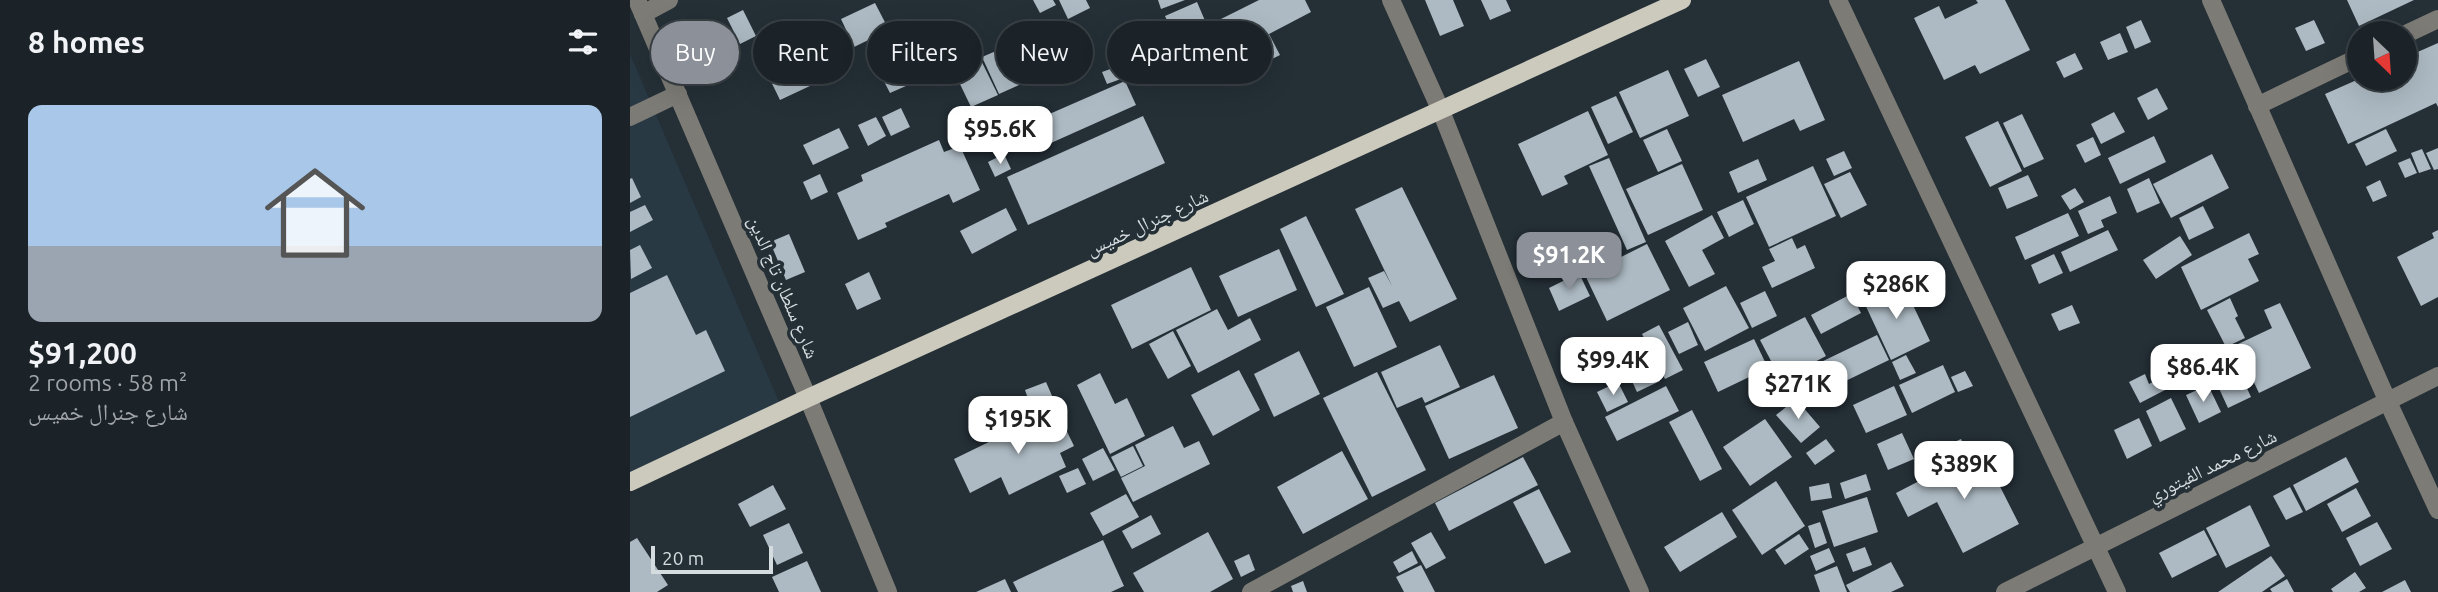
<!DOCTYPE html>
<meta charset="utf-8">
<style>
body{margin:0;font-family:Ubuntu,"Noto Naskh Arabic",sans-serif;background:#282f34;color:#f1f3f6;height:100vh;display:flex;flex-direction:column;font-size:26px;white-space:nowrap}
*{box-sizing:border-box;margin:0}
p{font-size:23px;color:#a0a4a8}
.icon{flex:none;width:38px;height:38px;fill:none;stroke:currentColor;stroke-width:2;stroke-linecap:round;stroke-linejoin:round}
.map{position:relative;flex:1;overflow:hidden}
.drawer{display:flex;flex-direction:column;background:#1b2328;width:630px}
.drawer>*{flex:none}
.top-card{position:absolute;left:21px;top:21px;width:665px;height:63px;display:flex;gap:14px}
.needle{width:46px;rotate:155deg}
.controls{position:absolute;left:1717px;top:21px;display:grid;gap:14px}
.controls a{display:grid;place-items:center;width:70px;height:70px;border-radius:50%;background:#1b2328;box-shadow:0 7px 28px #0002,0 0 0 2px #394045;font-size:35px}
.scale{position:absolute;left:21px;bottom:18px;width:122px;box-sizing:border-box;padding-left:7px;border:4px solid #d5dce0;border-top:0;font-size:19px;line-height:24px;white-space:nowrap;color:#d5dce0;-webkit-text-stroke:5px #242f36;paint-order:stroke}
.price{position:absolute;translate:-50% -60px;padding:0 16px;border-radius:14px;background:#fff;color:#222;font-size:23px;line-height:46px;filter:drop-shadow(0 2px 4px #0008)}
.price::after{content:'';position:absolute;left:50%;top:42px;width:21px;height:16px;margin-left:-10px;background:inherit;clip-path:polygon(0 0,100% 0,50% 100%)}
.price.active{background:#8c9099;color:#fff}
ul{padding:0;list-style:none}
li{display:grid;align-content:center;gap:14px;height:371px;padding:0 28px}
li+li{border-top:2px solid #394045}
li span{display:grid;place-items:center;height:217px;border-radius:14px;color:#555}
li>.icon{margin-inline-start:auto}
span .icon{width:126px;height:126px;fill:#fffc;stroke-width:1}
li b{font-size:30px}
h2{display:flex;justify-content:space-between;align-items:center;height:84px;padding:0 28px;font-size:30px}
.chip{padding:0 24px;border-radius:32px;background:#1b2328;box-shadow:0 7px 28px #0002,0 0 0 2px #394045;font-size:24px;line-height:63px}
.chip.active{background:#8c9099;color:#fff}
main{display:flex;flex:1;min-height:0}
.map>svg:first-child{display:block}
</style>
<main>
<section class="drawer">
<h2>8 homes<svg class="icon" aria-label="filters" viewBox="0 0 24 24"><path d="M4 7h16M4 17h16"/><circle cx="9" cy="7" r="2"/><circle cx="15" cy="17" r="2"/></svg></h2>
<ul>
<li><span style="background:linear-gradient(#a9c7e8 65%,#9aa5b1 0)"><svg class="icon" aria-label="home" viewBox="0 0 24 24"><path d="M3 11l9-7 9 7M6 9v11h12V9"/></svg></span><div><b>$91,200</b><p>2 rooms · 58 m²</p><p>شارع جنرال خميس</p></div></li>
</ul>
</section>
<div class="map">
<svg width="1808" height="592" viewBox="0 0 1808 592">
<rect width="100%" height="100%" fill="#242f36"/>
<polygon fill="#283944" points="0,54 150,404 0,474"/>
<g fill="#adbac3">
<polygon points="403,0 423,0 426,5 410,13"/>
<polygon points="429,0 456,0 460,8 438,19"/>
<polygon points="528,0 555,0 531,9"/>
<polygon points="629,0 675,0 681,12 639,34 650,55 618,71 591,19"/>
<polygon points="795,0 823,0 834,26 810,36"/>
<polygon points="851,0 876,0 881,11 860,20"/>
<polygon points="1346,0 1375,0 1400,50 1350,74 1345,65 1314,80 1284,18 1309,6 1315,19 1348,3"/>
<polygon points="1717,0 1784,0 1729,26"/>
<polygon points="567,2 579,30 548,44 535,16"/>
<polygon points="245,3 259,30 224,47 211,19"/>
<polygon points="113,10 126,36 110,44 97,18"/>
<polygon points="1511,20 1521,42 1505,49 1496,27"/>
<polygon points="1684,20 1695,43 1676,51 1665,28"/>
<polygon points="191,29 212,71 150,100 130,59"/>
<polygon points="416,33 425,52 404,61 395,42"/>
<polygon points="1490,33 1498,52 1478,60 1470,42"/>
<polygon points="293,34 304,57 284,66 273,44"/>
<polygon points="391,43 406,77 392,84 376,50"/>
<polygon points="1808,43 1808,107 1806,103 1718,144 1695,94 1729,79 1774,79 1774,58"/>
<polygon points="268,45 285,82 260,93 242,58"/>
<polygon points="344,46 368,95 341,107 318,59"/>
<polygon points="373,48 389,85 369,94 352,57"/>
<polygon points="1445,53 1453,69 1434,78 1426,62"/>
<polygon points="1076,59 1090,87 1068,97 1054,69"/>
<polygon points="1169,61 1195,120 1170,131 1164,119 1113,142 1092,95"/>
<polygon points="486,67 491,79 477,84 472,72"/>
<polygon points="1038,70 1059,116 1010,138 989,92"/>
<polygon points="495,81 506,105 412,147 401,122"/>
<polygon points="1527,88 1538,109 1518,120 1507,98"/>
<polygon points="986,96 1003,132 978,144 961,107"/>
<polygon points="271,108 280,127 261,136 252,117"/>
<polygon points="958,111 978,155 934,176 938,184 912,196 888,144"/>
<polygon points="1484,112 1495,132 1471,144 1461,124"/>
<polygon points="1392,114 1414,159 1394,168 1373,123"/>
<polygon points="513,116 535,163 398,225 377,177"/>
<polygon points="246,117 256,136 238,146 228,125"/>
<polygon points="1368,121 1392,171 1360,187 1335,137"/>
<polygon points="209,128 219,148 183,165 173,145"/>
<polygon points="1037,129 1052,161 1028,172 1013,140"/>
<polygon points="1756,129 1767,151 1736,166 1725,144"/>
<polygon points="1524,136 1536,162 1490,184 1478,158"/>
<polygon points="1463,137 1471,155 1455,163 1446,145"/>
<polygon points="309,140 314,152 330,146 350,190 323,203 319,194 255,223 257,227 228,240 207,193 233,181 231,175"/>
<polygon points="1808,148 1808,169 1804,170 1796,153"/>
<polygon points="1792,149 1801,169 1789,173 1781,153"/>
<polygon points="1214,151 1222,168 1204,176 1196,159"/>
<polygon points="374,154 381,169 365,177 358,162"/>
<polygon points="1582,154 1599,188 1541,218 1523,184"/>
<polygon points="979,158 1016,242 997,250 959,166"/>
<polygon points="1780,158 1787,173 1775,178 1768,163"/>
<polygon points="1128,159 1137,180 1108,193 1099,172"/>
<polygon points="1052,164 1073,210 1018,235 996,189"/>
<polygon points="1183,166 1206,216 1139,247 1116,197"/>
<polygon points="1220,172 1237,205 1211,218 1194,184"/>
<polygon points="190,174 198,192 181,200 173,182"/>
<polygon points="1398,175 1408,196 1377,209 1368,188"/>
<polygon points="2,178 11,197 0,203 0,179"/>
<polygon points="1519,178 1530,203 1507,213 1497,189"/>
<polygon points="1750,180 1757,196 1743,202 1736,187"/>
<polygon points="772,187 827,299 780,322 769,301 753,308 738,278 754,271 762,286 725,209"/>
<polygon points="1445,188 1454,202 1440,210 1431,196"/>
<polygon points="1480,196 1487,213 1471,220 1474,227 1458,234 1448,211"/>
<polygon points="1113,200 1124,224 1099,237 1087,212"/>
<polygon points="15,205 23,220 0,232 0,212"/>
<polygon points="1573,206 1584,228 1559,240 1549,218"/>
<polygon points="376,208 387,230 342,254 330,231"/>
<polygon points="1438,213 1449,236 1395,260 1385,237"/>
<polygon points="1082,215 1094,238 1072,250 1085,274 1059,287 1035,241"/>
<polygon points="676,216 714,294 686,307 650,229"/>
<polygon points="1478,230 1488,250 1440,272 1431,252"/>
<polygon points="1808,230 1808,297 1791,306 1767,257 1804,238 1802,233"/>
<polygon points="1619,233 1629,254 1618,259 1629,281 1571,310 1551,267"/>
<polygon points="159,234 175,272 156,280 140,242"/>
<polygon points="1550,236 1562,255 1526,279 1513,260"/>
<polygon points="1162,238 1167,249 1175,245 1185,268 1142,288 1132,267 1145,261 1139,249"/>
<polygon points="1017,244 1040,290 977,321 955,275"/>
<polygon points="10,245 22,268 1,279 0,250"/>
<polygon points="649,249 667,290 608,317 589,276"/>
<polygon points="1424,254 1433,273 1409,284 1401,265"/>
<polygon points="561,267 581,310 502,349 481,305"/>
<polygon points="239,272 251,299 227,310 215,284"/>
<polygon points="949,273 960,296 929,311 919,288"/>
<polygon points="37,275 66,335 76,330 95,371 0,417 0,293"/>
<polygon points="1272,282 1300,341 1261,360 1233,300"/>
<polygon points="1096,286 1119,328 1075,351 1053,308"/>
<polygon points="739,287 767,347 724,367 696,307"/>
<polygon points="1135,291 1147,316 1122,328 1110,303"/>
<polygon points="1221,294 1231,313 1191,334 1181,315"/>
<polygon points="1600,298 1608,316 1605,318 1615,338 1596,347 1577,310"/>
<polygon points="1650,303 1681,368 1629,393 1606,345 1642,328 1634,310"/>
<polygon points="1442,305 1450,323 1429,331 1421,314"/>
<polygon points="587,309 598,330 620,318 631,340 568,373 546,330"/>
<polygon points="1175,317 1196,356 1151,380 1130,340"/>
<polygon points="1058,322 1068,345 1049,354 1038,332"/>
<polygon points="1029,325 1053,370 1035,379 1012,334"/>
<polygon points="543,331 561,366 538,379 519,344"/>
<polygon points="1247,335 1259,360 1201,388 1189,363"/>
<polygon points="1124,339 1138,368 1088,392 1074,362"/>
<polygon points="1012,342 1030,381 1007,392 989,353"/>
<polygon points="810,345 830,387 795,403 792,397 767,408 751,372"/>
<polygon points="669,351 690,394 644,417 624,374"/>
<polygon points="1276,355 1286,373 1270,380 1262,362"/>
<polygon points="1604,360 1621,397 1598,408 1581,371"/>
<polygon points="1313,365 1325,392 1282,413 1269,385"/>
<polygon points="609,370 630,410 583,436 561,395"/>
<polygon points="1335,371 1343,386 1328,392 1321,377"/>
<polygon points="747,372 796,470 742,497 693,398"/>
<polygon points="470,373 485,404 497,398 515,436 480,454 447,385"/>
<polygon points="1515,374 1519,384 1530,378 1535,390 1510,403 1499,382"/>
<polygon points="864,375 888,428 819,459 795,406"/>
<polygon points="416,382 426,405 403,413 395,390"/>
<polygon points="988,382 998,402 977,412 967,392"/>
<polygon points="1578,385 1591,412 1569,423 1556,395"/>
<polygon points="1036,386 1049,411 987,441 975,417"/>
<polygon points="1264,386 1277,415 1236,433 1223,405"/>
<polygon points="1541,398 1556,429 1530,442 1516,411"/>
<polygon points="1166,399 1190,427 1171,443 1146,415"/>
<polygon points="426,409 444,446 430,453 436,467 379,495 371,477 340,493 324,459"/>
<polygon points="1062,410 1092,469 1070,481 1039,422"/>
<polygon points="1509,418 1522,446 1497,459 1484,430"/>
<polygon points="1135,419 1162,457 1120,486 1093,447"/>
<polygon points="543,426 554,448 569,441 580,464 503,502 491,478 515,466 505,445"/>
<polygon points="1272,433 1284,459 1258,470 1247,444"/>
<polygon points="1196,439 1205,451 1185,465 1176,453"/>
<polygon points="1331,439 1338,454 1325,461 1318,445"/>
<polygon points="503,446 513,466 491,477 481,457"/>
<polygon points="473,448 485,470 463,481 452,459"/>
<polygon points="1351,449 1389,524 1333,553 1307,502 1278,517 1266,493"/>
<polygon points="712,451 738,499 673,534 647,487"/>
<polygon points="893,457 908,485 819,531 805,503"/>
<polygon points="1716,457 1729,482 1676,511 1663,485"/>
<polygon points="448,468 456,484 437,493 429,476"/>
<polygon points="1236,474 1241,490 1215,499 1210,483"/>
<polygon points="1146,481 1175,526 1132,555 1102,510"/>
<polygon points="1199,483 1202,498 1181,501 1179,487"/>
<polygon points="143,485 156,509 120,527 108,504"/>
<polygon points="1660,487 1673,512 1656,520 1643,496"/>
<polygon points="1726,488 1741,516 1712,532 1697,504"/>
<polygon points="909,489 941,552 915,564 883,502"/>
<polygon points="496,494 509,517 473,536 460,513"/>
<polygon points="1237,497 1248,532 1204,547 1192,511"/>
<polygon points="1620,505 1640,546 1596,568 1576,528"/>
<polygon points="1092,512 1107,537 1050,572 1034,547"/>
<polygon points="521,515 531,534 502,549 492,531"/>
<polygon points="1190,522 1197,543 1185,548 1178,526"/>
<polygon points="1747,522 1762,549 1730,566 1716,538"/>
<polygon points="159,523 173,553 147,565 133,535"/>
<polygon points="1574,530 1587,555 1542,578 1529,553"/>
<polygon points="578,532 603,579 580,592 514,592 503,573"/>
<polygon points="801,532 816,558 796,569 781,543"/>
<polygon points="1169,534 1179,549 1155,565 1145,550"/>
<polygon points="7,538 38,585 27,592 0,592 0,542"/>
<polygon points="473,540 494,586 481,592 388,592 383,582"/>
<polygon points="1235,547 1242,565 1223,572 1216,554"/>
<polygon points="1199,548 1205,562 1186,571 1180,556"/>
<polygon points="782,551 788,563 769,573 763,562"/>
<polygon points="619,554 625,570 611,577 604,561"/>
<polygon points="1641,556 1655,576 1632,592 1588,592"/>
<polygon points="177,561 191,592 149,592 142,577"/>
<polygon points="1261,562 1274,586 1261,592 1220,592 1216,585"/>
<polygon points="791,565 805,592 774,592 766,577"/>
<polygon points="1207,566 1217,592 1190,592 1184,575"/>
<polygon points="1725,572 1736,588 1729,592 1703,592 1701,589"/>
<polygon points="375,579 381,592 346,592"/>
<polygon points="1657,579 1664,592 1642,592 1640,589"/>
<polygon points="1775,580 1781,592 1752,592"/>
<polygon points="673,581 677,592 663,592 661,586"/>
</g>
<g fill="none" stroke-linecap="round" stroke-linejoin="round">
<g stroke="#7d7b75" stroke-width="18">
<polyline points="7,0 178,398 258,592"/>
<polyline points="761,0 811,111 934,422 1010,592"/>
<polyline points="1208,0 1487,592"/>
<polyline points="1581,0 1758,402 1808,510"/>
<polyline points="13,14 39,0"/>
<polyline points="1774,35 1808,19"/>
<polyline points="1627,106 1729,57"/>
<polyline points="0,117 48,94"/>
<polyline points="621,592 934,422"/>
<polyline points="1375,592 1808,376"/>
</g>
<polyline stroke="#ccc9bd" stroke-width="18" points="0,482 178,398 1052,0"/>
</g>
<g text-anchor="middle" dominant-baseline="central" stroke-width="7" stroke-linejoin="round" paint-order="stroke">
<g font-size="19" fill="#d5dce0" stroke="#242f36">
<text transform="translate(517 222) rotate(-25)">شارع جنرال خميس</text>
<text transform="translate(154 287) rotate(67)">شارع سلطان تاج الدين</text>
<text transform="translate(1582 465) rotate(-26)">شارع محمد الفيتوري</text>
</g>
</g>
</svg>
<div class="controls">
<a><svg class="needle" viewBox="-14 -14 28 28"><path d="M0-13l5 13h-10z" fill="#e53935"/><path d="M0 13l5-13h-10z" fill="#a0a4a8"/></svg></a>
</div>
<div class="scale">20 m</div>
<b class="price" style="left:370px;top:166px">$95.6K</b>
<b class="price active" style="left:939px;top:292px">$91.2K</b>
<b class="price" style="left:1266px;top:321px">$286K</b>
<b class="price" style="left:983px;top:397px">$99.4K</b>
<b class="price" style="left:1573px;top:404px">$86.4K</b>
<b class="price" style="left:1168px;top:421px">$271K</b>
<b class="price" style="left:388px;top:456px">$195K</b>
<b class="price" style="left:1334px;top:501px">$389K</b>
<div class="top-card">
<a class="chip active">Buy</a>
<a class="chip">Rent</a>
<a class="chip">Filters</a>
<a class="chip">New</a>
<a class="chip">Apartment</a>
</div>
</div>
</main>
